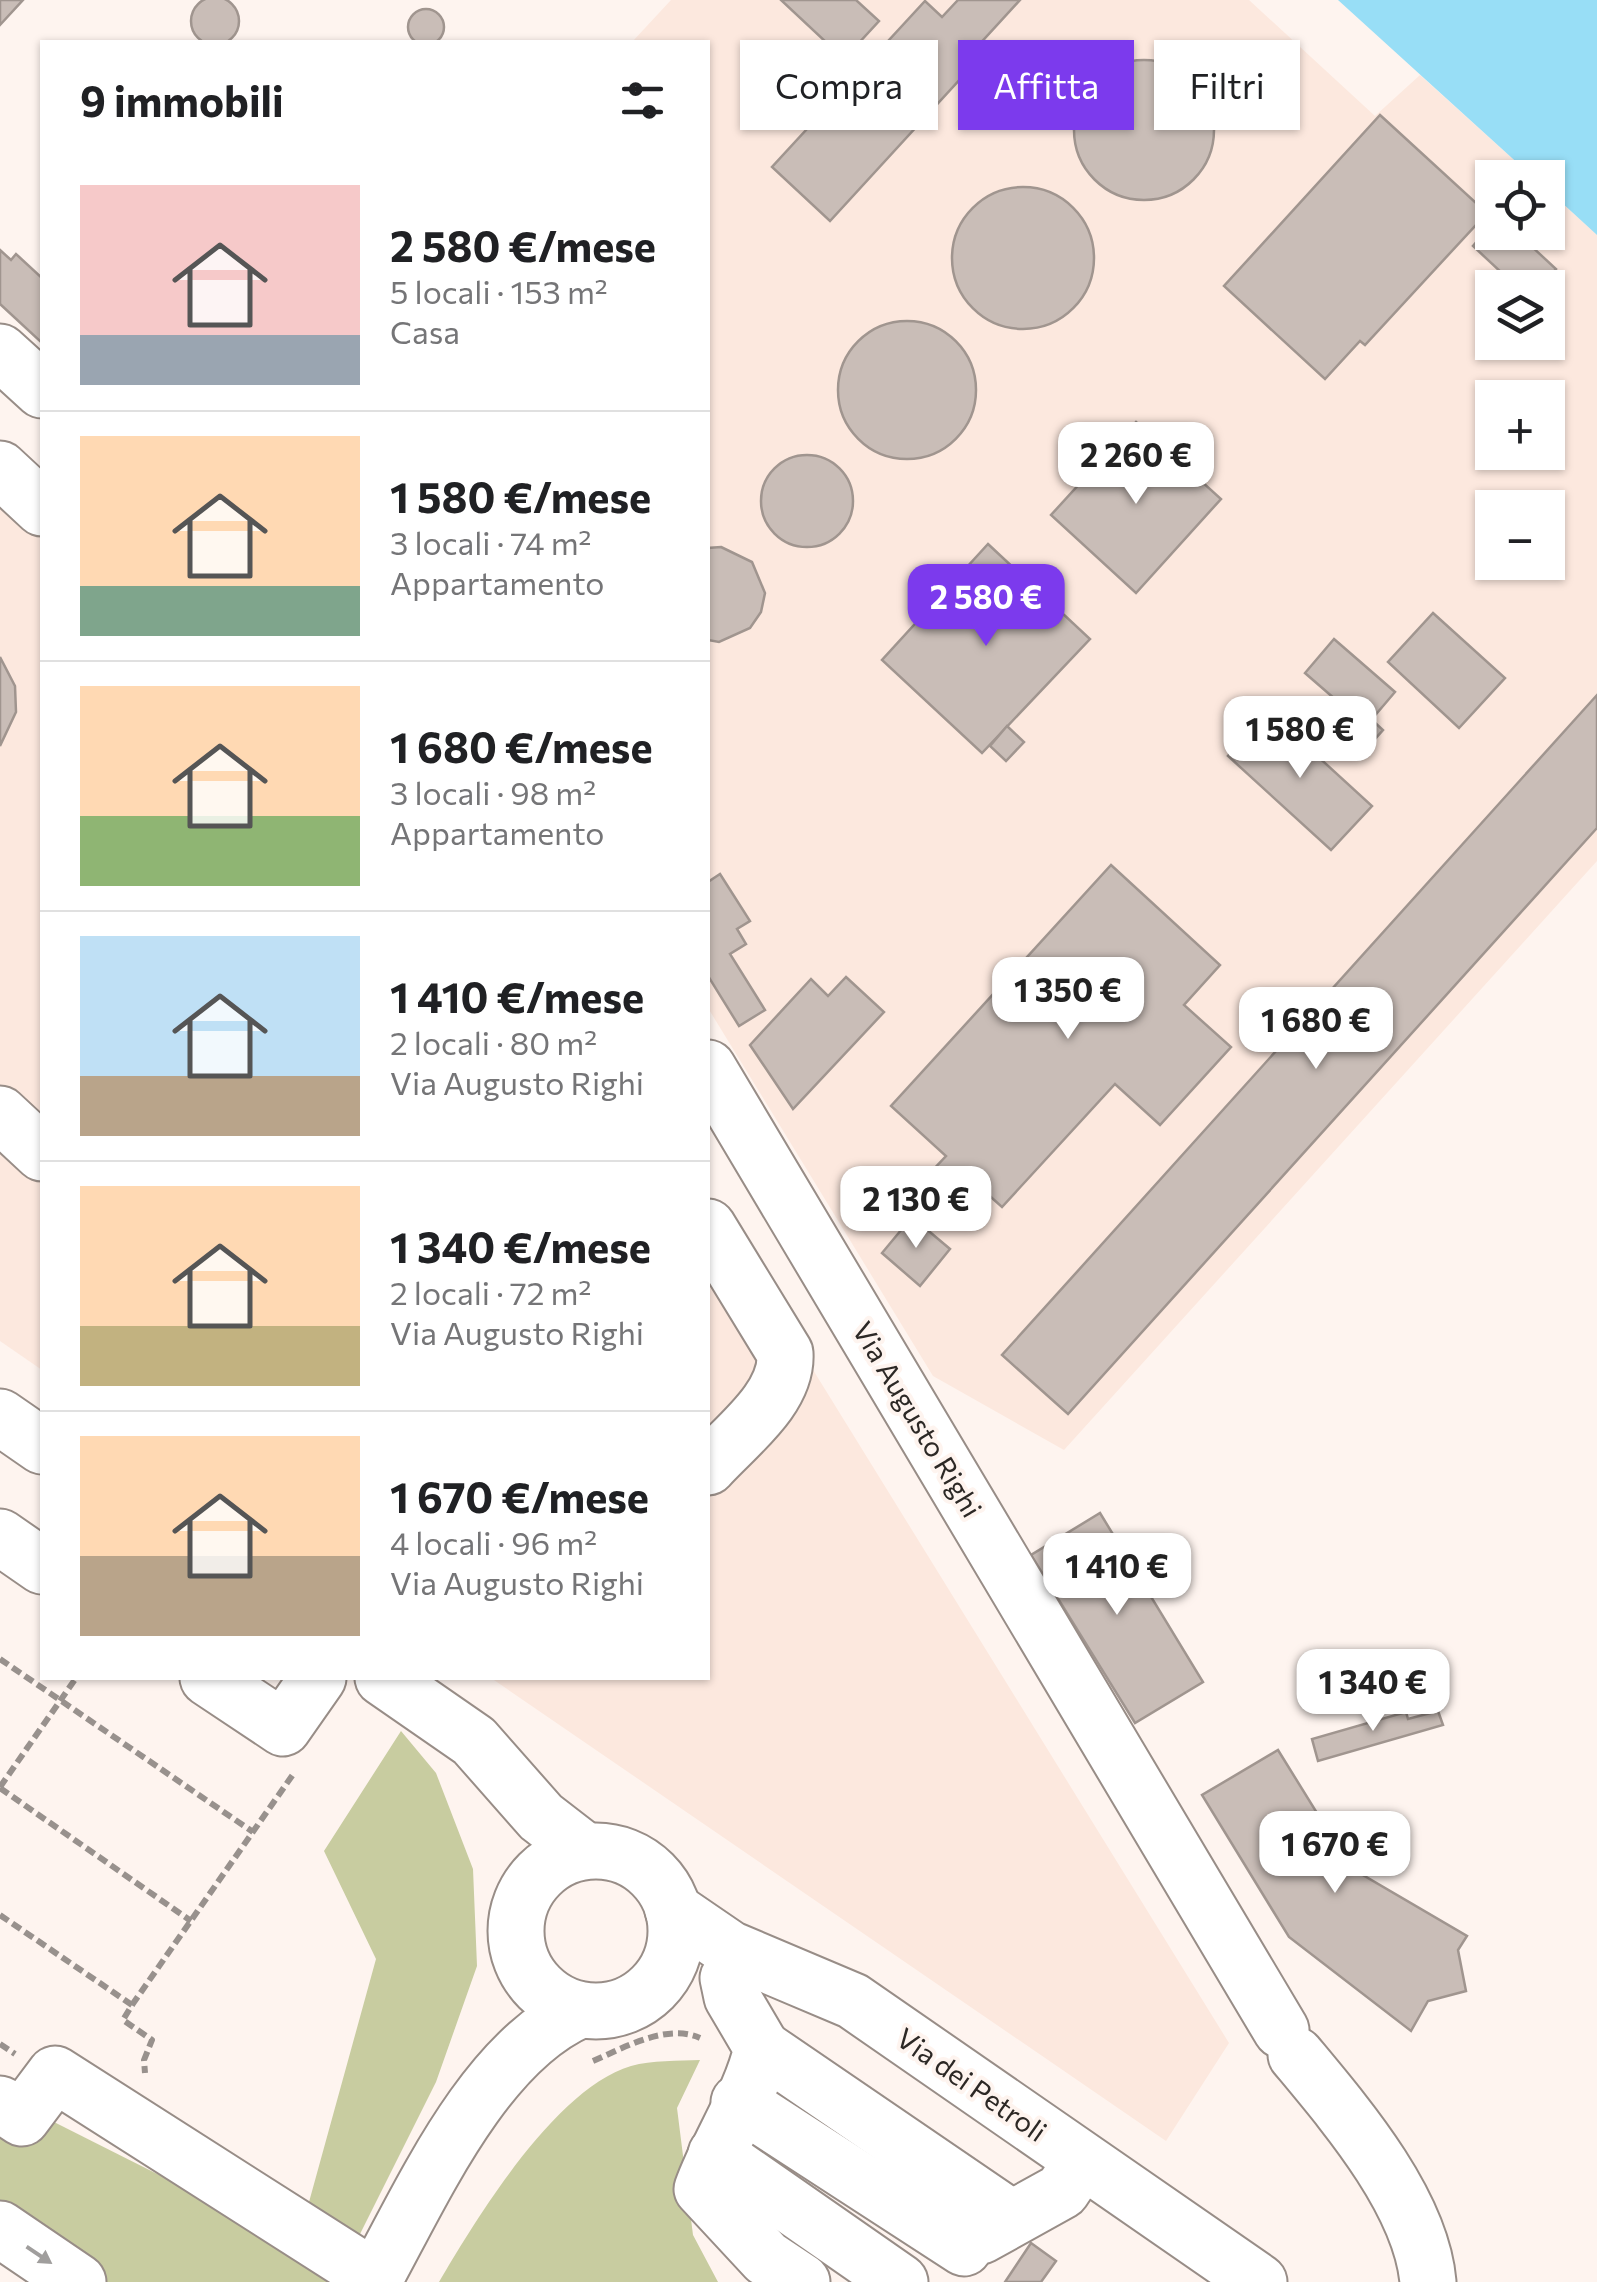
<!DOCTYPE html>
<html lang="it">
<meta charset="utf-8">
<style>
body{margin:0;font-family:Commissioner,sans-serif;background:#f6f6f6;color:#202124;height:100vh;display:flex;flex-direction:column;font-size:38px;white-space:nowrap}
*{box-sizing:border-box;margin:0}
p{font-size:32px;color:#757577}
.icon{flex:none;width:55px;height:55px;fill:none;stroke:currentColor;stroke-width:2;stroke-linecap:round;stroke-linejoin:round}
.map{position:relative;flex:1;overflow:hidden}
.drawer{position:absolute;left:40px;top:40px;width:670px;height:1640px;display:flex;flex-direction:column;background:#fff;border-radius:0px;box-shadow:0 2px 8px #0004}
.drawer>*{flex:none}
.banner{position:absolute;left:740px;top:40px;width:705px;height:90px;display:flex;gap:20px}
.tools{position:absolute;left:1475px;top:160px;display:grid;gap:20px}
.tools a{display:grid;place-items:center;width:90px;height:90px;border-radius:0px;background:#fff;box-shadow:0 2px 8px #0004;font-size:50px}
.price{position:absolute;translate:-50% -85px;padding:0 22px;border-radius:20px;background:#fff;color:#222;font-size:32px;line-height:65px;filter:drop-shadow(0 2px 5px #0008)}
.price::after{content:'';position:absolute;left:50%;top:60px;width:30px;height:22px;margin-left:-15px;background:inherit;clip-path:polygon(0 0,100% 0,50% 100%)}
.price.selected{background:#7c3aed;color:#fff}
ul{padding:0;list-style:none}
li{display:flex;align-items:center;gap:30px;height:250px;padding:0 40px}
li+li{border-top:2px solid #e0e0e0}
li span{display:grid;place-items:center;flex:none;width:280px;height:200px;border-radius:0px;color:#555}
li>.icon{margin-inline-start:auto}
span .icon{width:120px;height:120px;fill:#fffc;stroke-width:1}
li b{font-size:42px}
h2{display:flex;justify-content:space-between;align-items:center;height:120px;padding:0 40px;font-size:42px}
.chip{padding:0 35px;border-radius:0px;background:#fff;box-shadow:0 2px 8px #0004;font-size:35px;line-height:90px}
.chip.selected{background:#7c3aed;color:#fff}
.map>svg:first-child{display:block}
</style>
<div class="map">
<svg width="1597" height="2282" viewBox="0 0 1597 2282">
<rect width="100%" height="100%" fill="#fef4ef"/>
<g fill="#fce8de" fill-rule="evenodd">
<path d="M671,0H1249L1375,116L1420,75L1533,177L1492,178V232H1548V190L1597,235V861L1064,1450L933,1376L708,1008V42H632ZM1492,288H1548V342H1492ZM1492,398H1548V452H1492ZM1492,508H1548V562H1492Z"/>
<polygon points="0,440 42,478 42,1370 0,1341"/>
<polygon points="708,1200 1229,2043 1166,2141 491,1678 708,1678"/>
</g>
<g fill="#c8cca0">
<polygon points="401,1731 436,1773 473,1869 477,1966 436,2082 355,2244 306,2213 376,1959 324,1851"/>
<path d="M700,2060L677,2108L693,2235L718,2282H439C477,2217 556,2088 631,2066C652,2060 678,2061 700,2060Z"/>
<polygon points="52,2121 193,2192 333,2274 327,2282 107,2282 0,2200 0,2126"/>
</g>
<polygon fill="#98def6" points="1338,0 1597,0 1597,235 1548,190 1548,178 1533,177"/>
<g fill="#c9bdb7" stroke="#a0958f" stroke-width="2.5">
<circle cx="215" cy="21" r="24"/>
<polygon points="0,0 23,0 0,25"/>
<polygon points="781,0 856,0 879,21 844,59"/>
<polygon points="958,0 1020,0 977,47 984,53 830,221 772,167 925,1 942,17"/>
<circle cx="426" cy="27" r="18"/>
<circle cx="1144" cy="130" r="70"/>
<polygon points="1380,115 1487,213 1365,345 1360,341 1325,379 1224,286"/>
<circle cx="1023" cy="258" r="71"/>
<polygon points="1492,224 1492,232 1516,232 1556,269 1538,288 1518,288 1473,246"/>
<polygon points="0,250 11,260 16,254 42,278 42,343 0,304"/>
<circle cx="907" cy="390" r="69"/>
<polygon points="1136,422 1221,499 1136,593 1051,515"/>
<circle cx="807" cy="501" r="46"/>
<polygon points="988,544 1090,639 982,753 882,660"/>
<polygon points="721,547 752,562 765,593 761,612 750,628 719,642 708,640 708,548"/>
<polygon points="1433,613 1505,678 1459,728 1388,662"/>
<polygon points="1334,639 1395,692 1366,726 1305,673"/>
<polygon points="0,657 15,686 16,712 0,746"/>
<polygon points="1597,695 1597,828 1068,1414 1002,1355"/>
<polygon points="1268,711 1372,806 1331,850 1228,756"/>
<polygon points="1372,720 1383,730 1359,757 1343,742 1361,721 1366,726"/>
<polygon points="1007,726 1024,742 1006,761 990,746"/>
<polygon points="1111,865 1220,965 1184,1005 1231,1047 1160,1125 1115,1084 1002,1207 972,1180 957,1196 931,1172 946,1156 891,1106"/>
<polygon points="720,874 750,921 737,929 746,944 730,954 765,1010 739,1026 708,976 708,882"/>
<polygon points="846,977 884,1012 793,1109 750,1045 811,979 828,996"/>
<polygon points="912,1217 950,1249 920,1286 882,1253"/>
<polygon points="1100,1513 1203,1682 1135,1723 1031,1555"/>
<polygon points="1438,1711 1443,1725 1318,1761 1312,1739 1406,1712 1408,1719"/>
<polygon points="1278,1750 1351,1868 1467,1936 1458,1950 1466,1991 1428,2001 1411,2031 1289,1937 1202,1795"/>
<polygon points="1031,2243 1056,2261 1041,2282 1005,2282"/>
</g>
<g fill="none" stroke-linecap="round" stroke-linejoin="round">
<g stroke="#988d87" stroke-width="59">
<g id="minor">
<polyline points="0,352 42,390"/>
<polyline points="0,469 42,508"/>
<polyline points="708,1068 1281,2030"/>
<polyline points="0,1114 42,1153"/>
<path d="M708,1227L785,1353C788,1398 736,1436 708,1467"/>
<polyline points="0,1417 42,1446"/>
<polyline points="0,1537 42,1566"/>
<polyline points="208,1678 283,1728 318,1678"/>
<polyline points="383,1678 474,1741 541,1817 585,1851"/>
<circle cx="596" cy="1931" r="80"/>
<polyline points="673,1910 730,1949 853,2001 1259,2282"/>
<path d="M728,1978L732,1997L762,2048C751,2097 719,2142 702,2189L766,2258L802,2282"/>
<polyline points="762,2048 1011,2218"/>
<path d="M1296,2055C1346,2115 1421,2202 1428,2282"/>
<polyline points="739,2102 964,2248"/>
<polyline points="0,2104 22,2118 55,2074 375,2278"/>
<polyline points="716,2154 900,2282"/>
<polyline points="0,2229 78,2282"/>
<polyline points="981,2236 1062,2191 1082,2161"/>
<path d="M373,2282C422,2193 484,2052 580,2010"/>
</g>
</g>
<g stroke="#98918d" stroke-width="6" stroke-dasharray="10 5" stroke-linecap="butt">
<polyline points="0,1659 253,1832"/>
<polyline points="0,1787 76,1678"/>
<polyline points="0,1788 191,1921"/>
<polyline points="0,1915 132,2005 123,2020 152,2040 144,2060 145,2073"/>
<polyline points="132,2005 294,1773"/>
<polyline points="0,2044 15,2054"/>
<path d="M593,2061C624,2048 666,2023 700,2038"/>
</g>
<use href="#minor" stroke="#fff" stroke-width="55"/>
</g>
<defs><path id="oneway-solid" d="M-6-.8H1V-3.2L6.5 0L1 3.2V.8H-6Z" transform="scale(2.5)"/></defs>
<use fill="#a09e9d" href="#oneway-solid" transform="translate(39 2255) rotate(34)"/>
<g text-anchor="middle" dominant-baseline="central" stroke-width="8" stroke-linejoin="round" paint-order="stroke">
<g font-size="28" fill="#2c2825" stroke="#fef4ef">
<text transform="translate(918 1419) rotate(59)">Via Augusto Righi</text>
<text transform="translate(972 2084) rotate(35)">Via dei Petroli</text>
</g>
</g>
</svg>
<div class="tools">
<a><svg class="icon" aria-label="locate" viewBox="0 0 24 24"><circle cx="12" cy="12" r="6"/><path d="M12 2v4M12 18v4M2 12h4M18 12h4"/></svg></a>
<a><svg class="icon" aria-label="layers" viewBox="0 0 24 24"><path d="M12 4l9 5-9 5-9-5zM3 14l9 5 9-5"/></svg></a>
<a>+</a>
<a>−</a>
</div>
<b class="price" style="left:1136px;top:507px">2 260 €</b>
<b class="price selected" style="left:986px;top:649px">2 580 €</b>
<b class="price" style="left:1300px;top:781px">1 580 €</b>
<b class="price" style="left:1068px;top:1042px">1 350 €</b>
<b class="price" style="left:1316px;top:1072px">1 680 €</b>
<b class="price" style="left:916px;top:1251px">2 130 €</b>
<b class="price" style="left:1117px;top:1618px">1 410 €</b>
<b class="price" style="left:1373px;top:1734px">1 340 €</b>
<b class="price" style="left:1335px;top:1896px">1 670 €</b>
<div class="banner">
<a class="chip">Compra</a>
<a class="chip selected">Affitta</a>
<a class="chip">Filtri</a>
</div>
<section class="drawer">
<h2>9 immobili<svg class="icon" aria-label="filters" viewBox="0 0 24 24"><path d="M4 7h16M4 17h16"/><circle cx="9" cy="7" r="2"/><circle cx="15" cy="17" r="2"/></svg></h2>
<ul>
<li><span style="background:linear-gradient(#f6c9c9 75%,#9aa5b1 0)"><svg class="icon" aria-label="home" viewBox="0 0 24 24"><path d="M3 11l9-7 9 7M6 9v11h12V9"/></svg></span><div><b>2 580 €/mese</b><p>5 locali · 153 m²</p><p>Casa</p></div></li>
<li><span style="background:linear-gradient(#ffd9b3 75%,#7fa58c 0)"><svg class="icon" aria-label="home" viewBox="0 0 24 24"><path d="M3 11l9-7 9 7M6 9v11h12V9"/></svg></span><div><b>1 580 €/mese</b><p>3 locali · 74 m²</p><p>Appartamento</p></div></li>
<li><span style="background:linear-gradient(#ffd9b3 65%,#8fb573 0)"><svg class="icon" aria-label="home" viewBox="0 0 24 24"><path d="M3 11l9-7 9 7M6 9v11h12V9"/></svg></span><div><b>1 680 €/mese</b><p>3 locali · 98 m²</p><p>Appartamento</p></div></li>
<li><span style="background:linear-gradient(#bfe0f5 70%,#b9a48a 0)"><svg class="icon" aria-label="home" viewBox="0 0 24 24"><path d="M3 11l9-7 9 7M6 9v11h12V9"/></svg></span><div><b>1 410 €/mese</b><p>2 locali · 80 m²</p><p>Via Augusto Righi</p></div></li>
<li><span style="background:linear-gradient(#ffd9b3 70%,#c2b280 0)"><svg class="icon" aria-label="home" viewBox="0 0 24 24"><path d="M3 11l9-7 9 7M6 9v11h12V9"/></svg></span><div><b>1 340 €/mese</b><p>2 locali · 72 m²</p><p>Via Augusto Righi</p></div></li>
<li><span style="background:linear-gradient(#ffd9b3 60%,#b9a48a 0)"><svg class="icon" aria-label="home" viewBox="0 0 24 24"><path d="M3 11l9-7 9 7M6 9v11h12V9"/></svg></span><div><b>1 670 €/mese</b><p>4 locali · 96 m²</p><p>Via Augusto Righi</p></div></li>
</ul>
</section>
</div>
